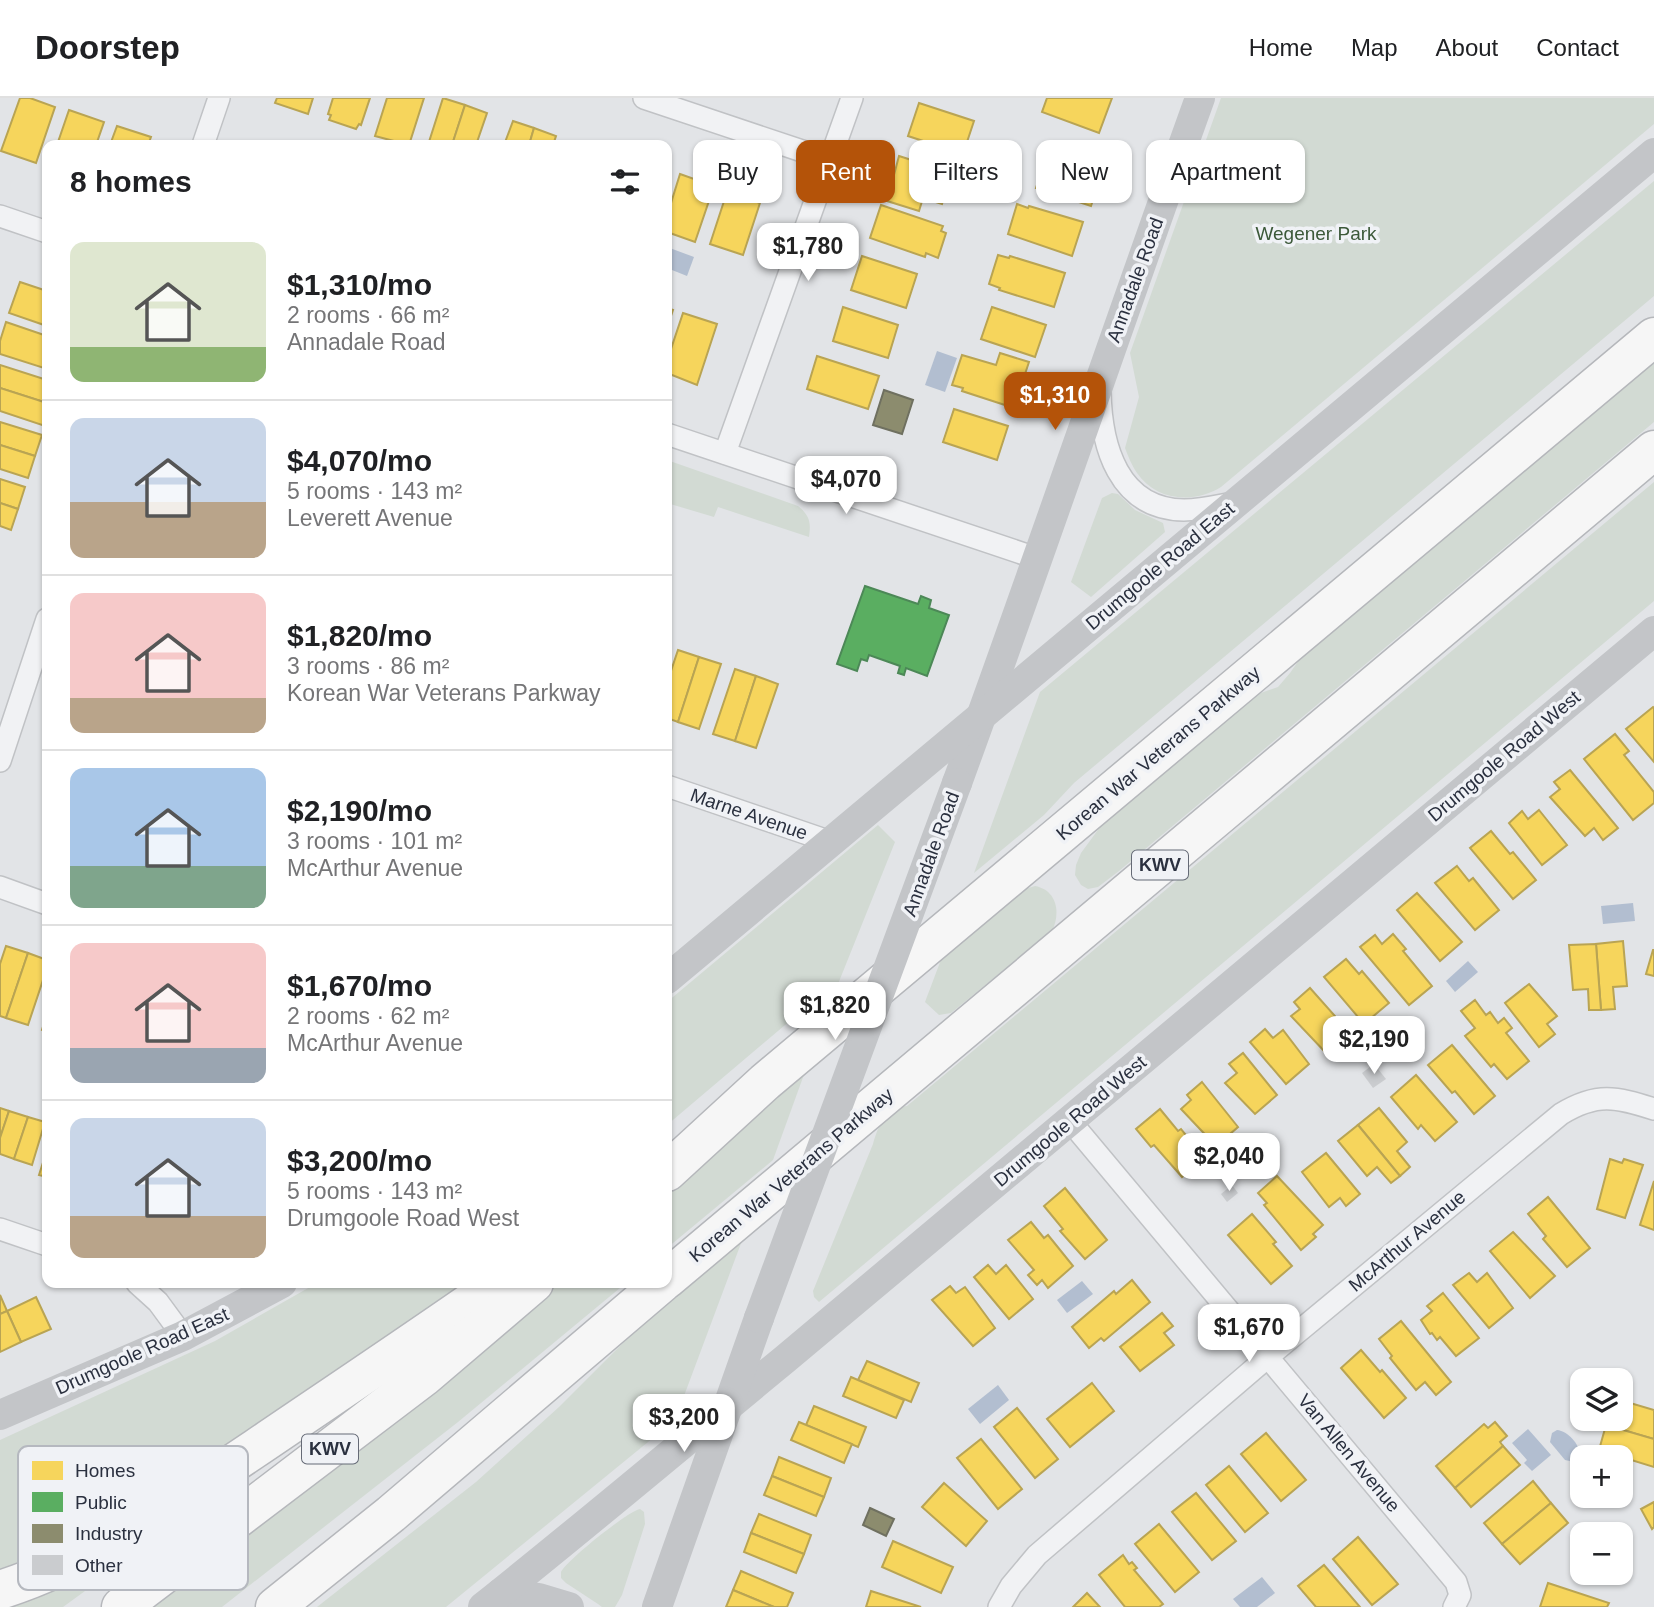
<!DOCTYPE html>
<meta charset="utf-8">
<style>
body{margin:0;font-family:Helvetica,sans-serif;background:#f2f2f2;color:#202124;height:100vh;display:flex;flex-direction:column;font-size:26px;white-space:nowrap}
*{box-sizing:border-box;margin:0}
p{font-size:23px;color:#757577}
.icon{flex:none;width:38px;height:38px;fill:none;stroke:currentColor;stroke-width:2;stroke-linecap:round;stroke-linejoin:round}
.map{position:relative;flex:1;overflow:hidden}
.panel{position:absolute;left:42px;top:42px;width:630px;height:1148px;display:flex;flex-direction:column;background:#fff;border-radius:14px;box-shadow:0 2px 5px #0004}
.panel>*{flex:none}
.hud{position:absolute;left:693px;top:42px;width:665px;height:63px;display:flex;gap:14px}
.controls{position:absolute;left:1570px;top:1270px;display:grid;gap:14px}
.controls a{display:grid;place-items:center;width:63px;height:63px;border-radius:14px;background:#fff;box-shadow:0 2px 5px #0004;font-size:35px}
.price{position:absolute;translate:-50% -60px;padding:0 16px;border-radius:14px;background:#fff;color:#222;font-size:23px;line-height:46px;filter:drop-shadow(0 2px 4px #0008)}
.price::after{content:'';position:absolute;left:50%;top:42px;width:21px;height:16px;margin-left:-10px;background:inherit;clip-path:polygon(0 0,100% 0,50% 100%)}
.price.on{background:#b45309;color:#fff}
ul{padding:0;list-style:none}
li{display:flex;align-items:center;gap:21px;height:175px;padding:0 28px}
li+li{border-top:2px solid #e0e0e0}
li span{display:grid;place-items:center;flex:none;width:196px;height:140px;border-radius:14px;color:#555}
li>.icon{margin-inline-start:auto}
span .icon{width:84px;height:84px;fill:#fffc;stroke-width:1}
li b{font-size:30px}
h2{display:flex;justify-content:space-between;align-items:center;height:84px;padding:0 28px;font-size:30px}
.tag{padding:0 24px;border-radius:14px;background:#fff;box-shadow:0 2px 5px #0004;font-size:24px;line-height:63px}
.tag.on{background:#b45309;color:#fff}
header{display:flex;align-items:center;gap:42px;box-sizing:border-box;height:98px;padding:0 35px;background:#fff;border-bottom:2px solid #e0e0e0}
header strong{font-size:33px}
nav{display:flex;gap:38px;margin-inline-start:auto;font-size:24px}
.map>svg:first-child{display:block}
</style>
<header>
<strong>Doorstep</strong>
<nav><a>Home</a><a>Map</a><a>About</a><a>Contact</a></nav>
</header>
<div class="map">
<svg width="1654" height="1509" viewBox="0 0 1654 1509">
<rect width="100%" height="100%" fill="#e2e4e7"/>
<g fill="#d2dad3">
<path d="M1221,0H1654V26L1221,389C1194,406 1156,403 1137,375C1132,368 1128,358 1125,350L1139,299L1130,255Z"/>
<polygon points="1654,83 1654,198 1074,685 1044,717 974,775 1040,594"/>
<polygon points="1654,256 1654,324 1119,773 1098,789 1088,791 1081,787 1075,777 1076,767 1081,755 1103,725 1244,601 1278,589 1290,575 1309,548"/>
<path d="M667,362L798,408C810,418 811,424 809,439L718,409L714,419L667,405Z"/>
<path d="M1654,384V503L819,1204L814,1199L813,1193L873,1046C878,1028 886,1009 907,1008Z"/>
<polygon points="1112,395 1118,396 1135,412 1163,425 1165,434 1091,499 1071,484 1102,400"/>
<polygon points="878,727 895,744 836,891 816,907 804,911 667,1027 667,904"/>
<path d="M1035,788C1057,792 1061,815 1052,833L951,915L939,917L925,904L942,859L1019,793Z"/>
<polygon points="810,960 773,1062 667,1150 667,1083"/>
<polygon points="743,1140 675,1322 446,1509 317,1509 476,1384 559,1309 663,1205"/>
<polygon points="317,1185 476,1185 89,1440 0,1474 0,1342 215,1243"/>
<polygon points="546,1185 626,1185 458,1324 222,1509 141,1509"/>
<path d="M640,1411L644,1414L645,1426L622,1497L615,1509H602L598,1506L566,1485L561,1480V1474C566,1463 628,1413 640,1411Z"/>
<polygon points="152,1432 158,1440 63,1509 0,1509"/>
</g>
<g fill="#b2bed0">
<polygon points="667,149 694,159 687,178 667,170"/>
<polygon points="937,253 957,260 945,294 925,287"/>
<polygon points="1633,805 1635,823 1603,826 1601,808"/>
<polygon points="1468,863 1478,874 1455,894 1446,883"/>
<polygon points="1399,919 1410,931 1386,952 1376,941 1378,939 1375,935 1385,926 1388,930"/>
<polygon points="1082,1183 1093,1196 1067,1215 1057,1202"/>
<polygon points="998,1287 1009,1302 980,1326 968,1311"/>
<polygon points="1528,1331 1551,1357 1532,1373 1524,1365 1527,1362 1512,1345"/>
<path d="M1557,1332C1568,1333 1579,1346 1580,1356L1574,1364L1565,1362L1550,1344L1552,1335Z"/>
<polygon points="1262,1479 1275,1495 1257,1509 1240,1509 1233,1501"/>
</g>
<g fill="#f6d55c" stroke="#b9a453" stroke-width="2">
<polygon points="20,0 30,0 55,9 36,65 1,53"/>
<polygon points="277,0 313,0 308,16 275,5"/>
<polygon points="333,0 370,0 361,27 359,26 356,31 329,22 331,17 328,16"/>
<polygon points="387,0 424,0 409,47 375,38"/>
<polygon points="443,0 465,7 452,47 428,47"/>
<polygon points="1047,0 1112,0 1099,35 1042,14"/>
<polygon points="919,5 974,23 963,56 908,38"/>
<polygon points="465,7 487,15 476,47 452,47"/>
<polygon points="69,12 104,24 96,47 57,47"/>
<polygon points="513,23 534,30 529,47 504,47"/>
<polygon points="117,28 151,39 148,47 110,47"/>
<polygon points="534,30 556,38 553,47 529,47"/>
<polygon points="1047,56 1102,74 1091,108 1036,90"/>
<polygon points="899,58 952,75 942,106 923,100 919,113 887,103"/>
<polygon points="680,76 714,88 695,144 667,134 667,118"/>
<polygon points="727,94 760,105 743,157 710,146"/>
<polygon points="1017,106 1028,110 1029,108 1083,124 1072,158 1008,136"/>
<polygon points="881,107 943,128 941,133 946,135 938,160 926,155 925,159 870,140"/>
<polygon points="998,157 1009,160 1010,158 1065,175 1054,209 999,192 1000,190 989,186"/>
<polygon points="862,158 917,176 906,210 851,192"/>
<polygon points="20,184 47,193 47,228 9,215"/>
<polygon points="843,209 898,227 888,260 833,243"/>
<polygon points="992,209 1046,227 1035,259 981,241"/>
<polygon points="667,210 673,212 667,230"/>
<polygon points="683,215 717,226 697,287 667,275 667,263"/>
<polygon points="6,224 47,238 47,271 0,256 0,243"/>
<polygon points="1000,255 1029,264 1025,276 1028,277 1017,311 962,293 963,290 952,287 962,257 996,267"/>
<polygon points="817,258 879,278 868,311 807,291"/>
<polygon points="0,267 47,282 47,305 0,290"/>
<polygon points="0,290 47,305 45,328 0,313"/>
<polygon points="954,311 1008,328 997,362 943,344"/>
<polygon points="0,324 42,337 35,358 0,347"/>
<polygon points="0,347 35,358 28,380 0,371"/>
<polygon points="0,381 25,389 18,411 0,405"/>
<polygon points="0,405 18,411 11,432 0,428"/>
<polygon points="678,552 699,559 678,624 667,620 667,585"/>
<polygon points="699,559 721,566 699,631 678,624"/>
<polygon points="735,571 756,578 735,643 713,636"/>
<polygon points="756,578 778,586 756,650 735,643"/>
<polygon points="1653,609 1654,610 1654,664 1626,631"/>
<polygon points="1615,636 1629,653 1624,657 1654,694 1654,705 1633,722 1584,661"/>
<polygon points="1570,672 1618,730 1603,742 1594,730 1585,738 1550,699 1560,691 1554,684"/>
<polygon points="1539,712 1567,747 1542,767 1509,725 1522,713 1528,721"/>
<polygon points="1491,733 1510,756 1513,754 1536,782 1513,801 1470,750"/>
<polygon points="1457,768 1469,783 1473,780 1499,812 1475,832 1435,785"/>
<polygon points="1417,795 1462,844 1440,863 1397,812"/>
<polygon points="1393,836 1406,851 1403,853 1432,888 1409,907 1360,849 1375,837 1382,846"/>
<polygon points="1623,843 1627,888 1613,889 1615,911 1601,912 1596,846"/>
<polygon points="1596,846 1601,912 1589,912 1588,891 1573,892 1569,847"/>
<polygon points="6,848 28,855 6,920 0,918 0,866"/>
<polygon points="1653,852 1654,852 1654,878 1646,876"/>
<polygon points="28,855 47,862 47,870 28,927 6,920"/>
<polygon points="1346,861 1359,876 1362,873 1389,905 1364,926 1324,879"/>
<polygon points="1529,886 1557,918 1547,926 1555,936 1539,949 1505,905"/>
<polygon points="1310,890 1350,935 1327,956 1291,918 1300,911 1294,904"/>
<polygon points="1475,902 1486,917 1490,914 1498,925 1504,920 1512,930 1506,935 1529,963 1507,981 1494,966 1491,969 1465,938 1475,930 1461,913"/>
<polygon points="47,916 47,934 42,932"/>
<polygon points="1265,931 1273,940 1283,932 1309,966 1286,986 1250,944"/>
<polygon points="1452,947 1495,998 1474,1016 1455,993 1452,995 1428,967"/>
<polygon points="1243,955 1277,997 1255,1016 1225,985 1237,975 1229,966"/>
<polygon points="1416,977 1457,1024 1435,1043 1421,1027 1418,1031 1391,999"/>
<polygon points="1202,984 1238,1029 1216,1048 1181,1011 1191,1002 1187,997"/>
<polygon points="0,1010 9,1013 0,1040"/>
<polygon points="1379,1010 1407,1044 1397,1053 1410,1069 1400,1078 1358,1027"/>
<polygon points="1160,1011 1178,1033 1181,1031 1205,1060 1182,1079 1154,1047 1151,1049 1136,1031"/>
<polygon points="9,1013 28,1019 14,1061 0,1056 0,1040"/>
<polygon points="28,1019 45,1024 32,1067 14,1061"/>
<polygon points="1358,1027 1400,1078 1391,1085 1377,1069 1367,1078 1338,1043"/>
<polygon points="47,1052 47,1079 39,1077"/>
<polygon points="1326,1055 1360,1096 1346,1108 1340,1100 1329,1109 1302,1074"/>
<polygon points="1610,1061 1622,1065 1624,1061 1643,1067 1625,1120 1597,1111"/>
<polygon points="1277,1078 1323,1127 1313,1136 1316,1139 1301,1152 1264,1107 1267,1105 1258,1095"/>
<polygon points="1654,1083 1654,1132 1640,1127"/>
<polygon points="1065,1090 1107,1142 1085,1161 1060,1133 1063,1131 1044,1108"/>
<polygon points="1548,1099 1590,1150 1567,1169 1543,1141 1546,1138 1528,1116"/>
<polygon points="1252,1116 1276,1144 1273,1146 1292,1168 1271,1186 1228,1137"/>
<polygon points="1031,1124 1044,1140 1048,1137 1073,1168 1048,1190 1042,1182 1037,1187 1028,1177 1034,1172 1008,1142"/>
<polygon points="1513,1134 1555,1178 1530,1200 1490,1153"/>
<polygon points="988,1167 996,1176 1006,1167 1033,1201 1009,1221 974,1179"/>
<polygon points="1469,1175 1477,1184 1487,1175 1513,1210 1489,1230 1453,1187"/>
<polygon points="1132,1182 1150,1204 1104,1243 1101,1240 1089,1250 1072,1229 1114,1193 1116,1196"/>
<polygon points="950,1188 956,1195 965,1189 995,1230 973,1248 932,1202"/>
<polygon points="1443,1195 1479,1240 1456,1258 1440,1239 1437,1242 1432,1235 1430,1236 1421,1222 1432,1213 1427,1208"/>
<polygon points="0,1197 7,1213 0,1216"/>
<polygon points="36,1199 51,1231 21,1244 7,1213"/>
<polygon points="7,1213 21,1244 0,1254 0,1216"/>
<polygon points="1162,1215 1173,1228 1164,1235 1174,1247 1140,1273 1120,1249"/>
<polygon points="1401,1223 1451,1284 1436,1297 1425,1284 1416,1292 1390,1260 1392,1258 1379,1241"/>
<polygon points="1361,1252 1380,1274 1382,1272 1406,1300 1384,1320 1341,1270"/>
<polygon points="867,1263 919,1285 911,1304 858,1282"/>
<polygon points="851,1279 904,1302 896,1320 843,1298"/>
<polygon points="1092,1285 1114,1313 1070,1349 1047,1321"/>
<polygon points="1620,1302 1654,1312 1654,1341 1606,1327 1608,1321 1620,1321"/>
<polygon points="814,1308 866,1329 858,1349 806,1327"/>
<polygon points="1017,1310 1058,1361 1035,1380 994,1329"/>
<polygon points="799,1324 852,1346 844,1365 791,1342"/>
<polygon points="1495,1324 1507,1338 1500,1344 1503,1348 1455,1390 1436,1368 1484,1326 1488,1330"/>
<polygon points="1606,1327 1654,1341 1654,1369 1599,1352"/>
<polygon points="1266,1335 1306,1382 1281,1403 1241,1356"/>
<polygon points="981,1341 1022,1391 998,1411 957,1360"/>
<polygon points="1503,1348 1520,1367 1471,1409 1455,1390"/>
<polygon points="779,1359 831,1380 824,1399 772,1378"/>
<polygon points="1229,1368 1268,1415 1245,1434 1206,1387"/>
<polygon points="772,1378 824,1399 816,1418 764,1397"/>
<polygon points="1533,1383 1551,1405 1502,1446 1484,1425"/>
<polygon points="944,1385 987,1423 966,1448 922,1409"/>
<polygon points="1196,1395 1236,1443 1212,1462 1172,1414"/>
<polygon points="1654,1404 1654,1429 1652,1431 1641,1411"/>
<polygon points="1551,1405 1568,1425 1520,1466 1502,1446"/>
<polygon points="759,1416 811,1437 804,1456 751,1435"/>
<polygon points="1159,1426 1199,1474 1175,1494 1135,1446"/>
<polygon points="751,1435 804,1456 796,1475 744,1454"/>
<polygon points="1358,1439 1398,1486 1372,1507 1333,1461"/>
<polygon points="893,1443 953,1469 941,1495 882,1469"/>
<polygon points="1123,1457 1129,1466 1132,1464 1137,1470 1134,1472 1163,1506 1159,1509 1125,1509 1099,1477"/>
<polygon points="1324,1467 1360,1509 1316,1509 1298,1488"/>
<polygon points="741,1473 793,1495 787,1509 774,1509 733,1492"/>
<polygon points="1548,1485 1609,1505 1607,1509 1540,1509"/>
<polygon points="733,1492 774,1509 726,1509"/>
<polygon points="871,1493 921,1509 866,1509"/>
<polygon points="1087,1495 1100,1509 1073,1509"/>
</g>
<polygon fill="#5aae61" stroke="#4c8857" stroke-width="2" points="865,488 918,506 921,498 931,502 929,510 949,517 927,578 906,570 904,577 898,575 900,568 869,557 867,563 861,561 857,573 837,566"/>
<g fill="#8c8c6e" stroke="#6f7060" stroke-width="2">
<polygon points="884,292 913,302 902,336 873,327"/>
<polygon points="870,1410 894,1421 886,1438 863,1427"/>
</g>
<g fill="#cacccf">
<polygon points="1374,966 1386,981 1373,990 1362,975"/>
<polygon points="1232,1087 1238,1095 1227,1104 1221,1096"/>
</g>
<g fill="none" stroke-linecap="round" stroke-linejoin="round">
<g stroke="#c0c2c5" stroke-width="24">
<g id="street">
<polyline points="644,0 829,62"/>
<polyline points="203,47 219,0"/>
<polyline points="0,118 47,134"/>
<path d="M1100,293C1101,348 1118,411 1184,412C1201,412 1217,408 1233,405"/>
<polyline points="667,336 1039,461"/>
<polyline points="725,355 852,0"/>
<polyline points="0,663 47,521"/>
<polyline points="667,688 831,744"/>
<polyline points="0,789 47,806"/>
<polyline points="1070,1023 1456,1484 1460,1497 1454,1509"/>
<polyline points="0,1131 47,1147"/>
<polyline points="137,1185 158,1204 183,1238"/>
<path d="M999,1509L1011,1488L1037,1457L1269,1258L1561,1016C1597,994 1616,999 1654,1011"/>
</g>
</g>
<g stroke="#b5b7bb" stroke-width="41">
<g id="highway">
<polyline points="667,1074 765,984 1654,239"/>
<polyline points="667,1181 1654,352"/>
<path d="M0,1492C94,1462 175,1404 256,1350C337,1295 418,1241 498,1185"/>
<polyline points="121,1509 425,1278 534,1185"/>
<polyline points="275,1509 391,1416 662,1185"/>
</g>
</g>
<use href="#street" stroke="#f1f2f4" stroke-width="21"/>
<g stroke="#c3c5c8" stroke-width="30">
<path d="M957,685C1040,458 1118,228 1200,0"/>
<polyline points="667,881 1654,55"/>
<polyline points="0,1317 183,1238 282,1185"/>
<polyline points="501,1495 539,1500 569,1509"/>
<path d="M483,1509C585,1428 684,1344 784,1262L1654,533"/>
<polyline points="657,1509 759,1220"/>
</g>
<use href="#highway" stroke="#f6f6f6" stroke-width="38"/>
<polyline stroke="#c3c5c8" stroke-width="30" points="759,1220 957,685"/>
</g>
<g text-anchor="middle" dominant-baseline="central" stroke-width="7" stroke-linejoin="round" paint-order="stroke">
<g fill="#f0f2f6" stroke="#656a76" stroke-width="2">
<rect x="1132" y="752.5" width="56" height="29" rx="5"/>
<rect x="302" y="1336.5" width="56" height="29" rx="5"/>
</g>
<g font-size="18" font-weight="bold" fill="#2a303f">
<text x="1160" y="767">KWV</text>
<text x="330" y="1351">KWV</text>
</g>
<g font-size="19" fill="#3c5939" stroke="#f0f2f6">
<text x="1316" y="135">Wegener Park</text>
</g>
<g font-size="19" fill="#2a303f" stroke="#f0f2f6">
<text transform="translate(1135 182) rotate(-70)">Annadale Road</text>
<text transform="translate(1160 468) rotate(-40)">Drumgoole Road East</text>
<text transform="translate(1158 655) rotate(-40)">Korean War Veterans Parkway</text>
<text transform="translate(1504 658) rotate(-40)">Drumgoole Road West</text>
<text transform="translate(749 716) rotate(19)">Marne Avenue</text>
<text transform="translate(931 756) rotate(-70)">Annadale Road</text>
<text transform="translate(1070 1023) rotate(-40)">Drumgoole Road West</text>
<text transform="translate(791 1077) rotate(-40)">Korean War Veterans Parkway</text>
<text transform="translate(1407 1143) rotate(-40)">McArthur Avenue</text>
<text transform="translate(142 1253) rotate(-24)">Drumgoole Road East</text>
<text transform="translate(1349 1355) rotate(50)">Van Allen Avenue</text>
</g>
</g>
<rect x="18" y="1348" width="230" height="144" rx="10" fill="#f0f2f6" stroke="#b5b8bf" stroke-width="2"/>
<rect x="32" y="1363" width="31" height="19" fill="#f6d55c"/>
<rect x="32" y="1394" width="31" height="20" fill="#5aae61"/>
<rect x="32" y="1426" width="31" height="19" fill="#8c8c6e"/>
<rect x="32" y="1457" width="31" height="20" fill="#cacccf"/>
<g font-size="19" fill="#2a303f">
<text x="75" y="1379">Homes</text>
<text x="75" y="1411">Public</text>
<text x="75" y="1442">Industry</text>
<text x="75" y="1474">Other</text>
</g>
</svg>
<div class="controls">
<a><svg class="icon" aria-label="layers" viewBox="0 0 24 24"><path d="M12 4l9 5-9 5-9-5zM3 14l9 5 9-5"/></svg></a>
<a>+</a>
<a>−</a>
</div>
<b class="price" style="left:808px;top:185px">$1,780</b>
<b class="price on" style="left:1055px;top:334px">$1,310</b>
<b class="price" style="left:846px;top:418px">$4,070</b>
<b class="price" style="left:835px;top:944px">$1,820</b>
<b class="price" style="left:1374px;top:978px">$2,190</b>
<b class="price" style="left:1229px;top:1095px">$2,040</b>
<b class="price" style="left:1249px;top:1266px">$1,670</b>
<b class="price" style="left:684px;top:1356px">$3,200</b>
<div class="hud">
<a class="tag">Buy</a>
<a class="tag on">Rent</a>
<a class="tag">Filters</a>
<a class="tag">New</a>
<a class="tag">Apartment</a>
</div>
<section class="panel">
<h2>8 homes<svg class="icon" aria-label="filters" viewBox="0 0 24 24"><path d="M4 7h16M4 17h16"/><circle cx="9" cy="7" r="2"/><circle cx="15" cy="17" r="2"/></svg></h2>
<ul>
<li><span style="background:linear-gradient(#dfe7d0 75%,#8fb573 0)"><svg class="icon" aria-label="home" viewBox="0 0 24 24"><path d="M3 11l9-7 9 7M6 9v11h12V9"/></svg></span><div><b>$1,310/mo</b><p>2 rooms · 66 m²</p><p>Annadale Road</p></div></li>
<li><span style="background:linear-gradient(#c9d6e8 60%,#b9a48a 0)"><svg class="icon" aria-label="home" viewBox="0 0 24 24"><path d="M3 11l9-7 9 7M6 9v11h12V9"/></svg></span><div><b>$4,070/mo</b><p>5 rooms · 143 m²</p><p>Leverett Avenue</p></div></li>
<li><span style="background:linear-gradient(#f6c9c9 75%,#b9a48a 0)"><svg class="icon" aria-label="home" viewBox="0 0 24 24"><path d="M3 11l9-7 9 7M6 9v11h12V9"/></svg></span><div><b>$1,820/mo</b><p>3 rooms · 86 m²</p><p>Korean War Veterans Parkway</p></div></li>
<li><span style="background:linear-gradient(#a9c7e8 70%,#7fa58c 0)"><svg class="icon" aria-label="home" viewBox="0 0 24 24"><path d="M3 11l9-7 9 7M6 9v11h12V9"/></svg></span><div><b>$2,190/mo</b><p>3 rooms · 101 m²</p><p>McArthur Avenue</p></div></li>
<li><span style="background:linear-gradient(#f6c9c9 75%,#9aa5b1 0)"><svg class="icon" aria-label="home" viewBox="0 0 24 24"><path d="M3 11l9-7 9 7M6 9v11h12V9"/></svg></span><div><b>$1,670/mo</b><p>2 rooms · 62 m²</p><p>McArthur Avenue</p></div></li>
<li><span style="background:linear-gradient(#c9d6e8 70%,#b9a48a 0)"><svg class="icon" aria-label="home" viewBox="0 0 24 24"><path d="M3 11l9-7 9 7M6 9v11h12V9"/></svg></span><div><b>$3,200/mo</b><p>5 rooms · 143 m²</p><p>Drumgoole Road West</p></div></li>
</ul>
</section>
</div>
